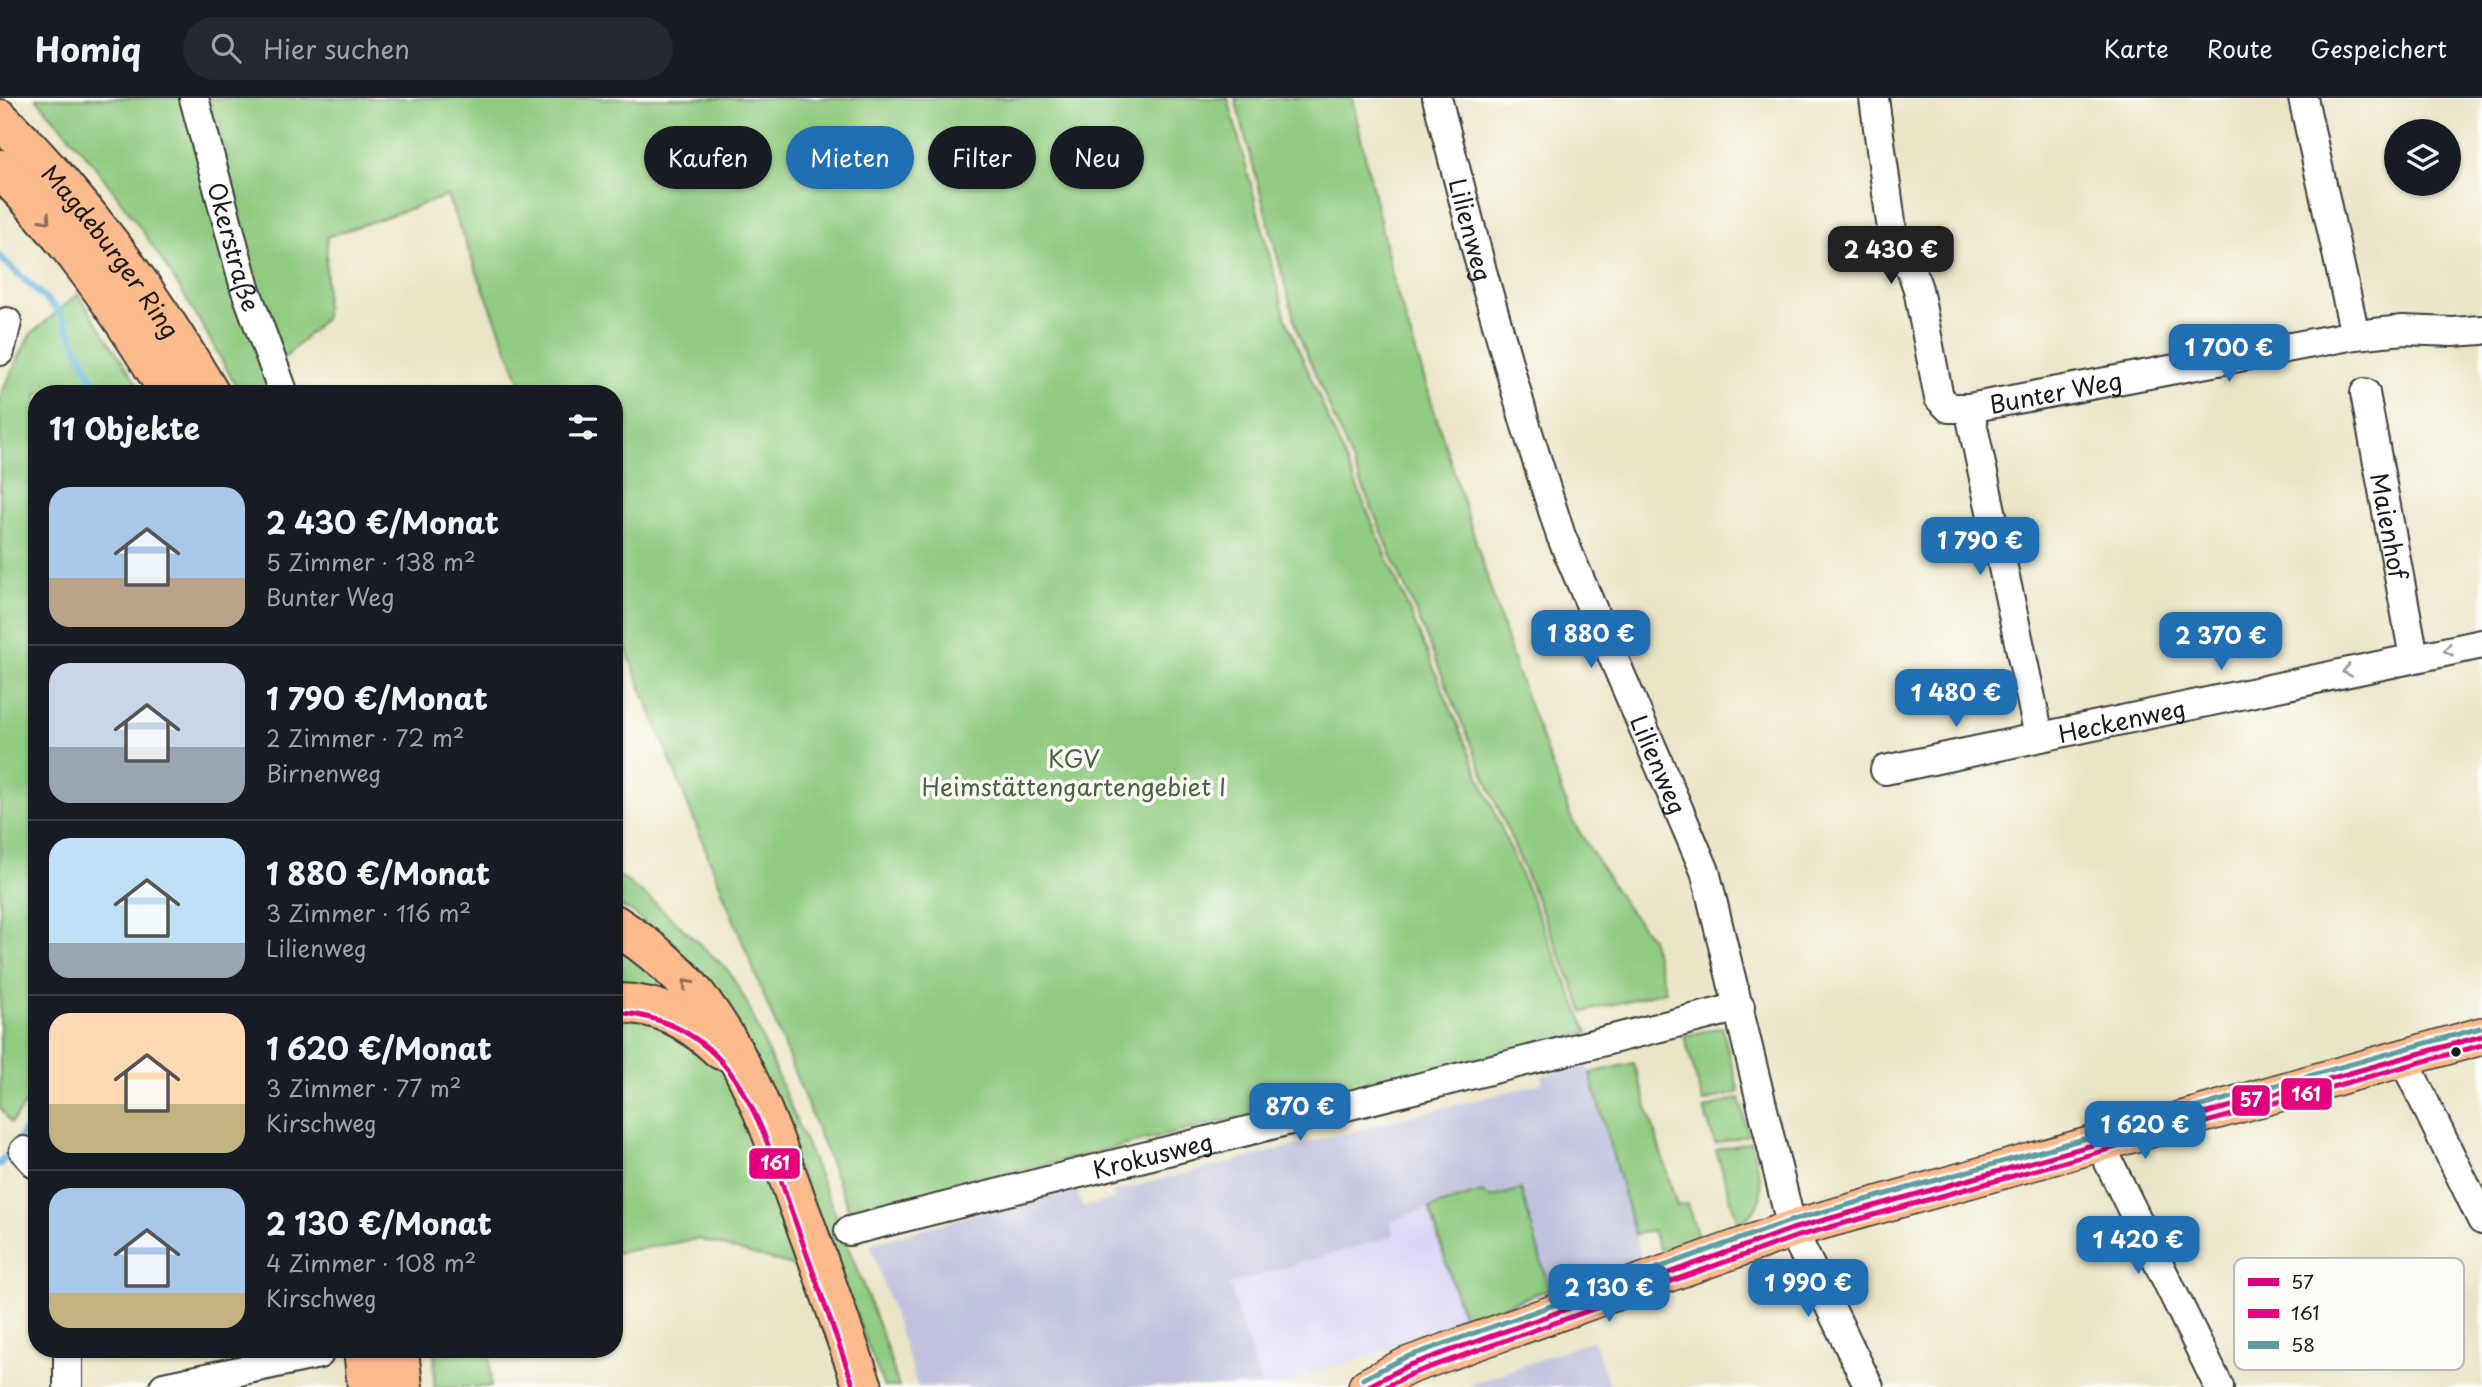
<!DOCTYPE html>
<html lang="de">
<meta charset="utf-8">
<style>
body{margin:0;font-family:"Playpen Sans",sans-serif;background:#242831;color:#f1f3f6;height:100vh;display:flex;flex-direction:column;font-size:26px;white-space:nowrap}
*{box-sizing:border-box;margin:0}
p{font-size:23px;color:#9ea1a6}
.icon{flex:none;width:38px;height:38px;fill:none;stroke:currentColor;stroke-width:2;stroke-linecap:round;stroke-linejoin:round}
.map{position:relative;flex:1;overflow:hidden}
.details{position:absolute;left:28px;top:287px;width:595px;height:973px;display:flex;flex-direction:column;background:#171b24;border-radius:28px;box-shadow:0 2px 5px #0004}
.details>*{flex:none}
.banner{position:absolute;left:644px;top:28px;width:665px;height:63px;display:flex;gap:14px}
.tools{position:absolute;left:2384px;top:21px;display:grid;gap:14px}
.tools a{display:grid;place-items:center;width:77px;height:77px;border-radius:50%;background:#171b24;box-shadow:0 2px 5px #0004;font-size:35px}
.price{position:absolute;translate:-50% -60px;padding:0 16px;border-radius:14px;background:#1f6fb2;color:#fff;font-size:23px;line-height:46px;filter:drop-shadow(0 2px 4px #0008)}
.price::after{content:'';position:absolute;left:50%;top:42px;width:21px;height:16px;margin-left:-10px;background:inherit;clip-path:polygon(0 0,100% 0,50% 100%)}
.price.selected{background:#222;color:#fff}
ul{padding:0;list-style:none}
li{display:flex;align-items:center;gap:21px;height:175px;padding:0 21px}
li+li{border-top:2px solid #363941}
li span{display:grid;place-items:center;flex:none;width:196px;height:140px;border-radius:21px;color:#555}
li>.icon{margin-inline-start:auto}
span .icon{width:84px;height:84px;fill:#fffc;stroke-width:1}
li b{font-size:30px}
h2{display:flex;justify-content:space-between;align-items:center;height:84px;padding:0 21px;font-size:30px}
.tag{padding:0 24px;border-radius:32px;background:#171b24;box-shadow:0 2px 5px #0004;font-size:24px;line-height:63px}
.tag.selected{background:#1f6fb2;color:#fff}
header{display:flex;align-items:center;gap:42px;box-sizing:border-box;height:98px;padding:0 35px;background:#171b24;border-bottom:2px solid #363941}
header strong{font-size:33px}
nav{display:flex;gap:38px;margin-inline-start:auto;font-size:24px}
.search{width:490px;height:63px;background:#242831;display:flex;align-items:center;gap:18px;box-sizing:border-box;padding:0 24px;border-radius:38px;color:#9ea1a6;font-size:26px}
.map>svg:first-child{display:block}
</style>
<header>
<strong>Homiq</strong>
<div class="search"><svg class="icon" aria-label="search" viewBox="0 0 24 24"><circle cx="10" cy="10" r="6"/><path d="M15 15l6 6"/></svg>Hier suchen</div>
<nav><a>Karte</a><a>Route</a><a>Gespeichert</a></nav>
</header>
<div class="map">
<svg width="2482" height="1289" viewBox="0 0 2482 1289">
<rect width="100%" height="100%" fill="#fdfcf7"/>
<filter id="ink" filterUnits="userSpaceOnUse"><feTurbulence type="fractalNoise" baseFrequency=".0143" numOctaves="2"/><feDisplacementMap in="SourceGraphic" scale="14" xChannelSelector="R" yChannelSelector="G"/><feConvolveMatrix kernelMatrix="1 2 1 2 8 2 1 2 1" color-interpolation-filters="sRGB"/></filter>
<filter id="wash" filterUnits="userSpaceOnUse"><feTurbulence type="fractalNoise" baseFrequency=".00686" numOctaves="4" result="noise"/><feDisplacementMap in="SourceGraphic" scale="28" xChannelSelector="R" yChannelSelector="G"/><feGaussianBlur stdDeviation="1.57" result="paint"/><feColorMatrix in="noise" values="0 0 0 0 0 0 0 0 0 0 0 0 0 0 0 0 0 1.4 0 .05"/><feComposite in="paint" operator="in"/></filter>
<g filter="url(#wash)">
<rect width="100%" height="100%" fill="#ebe5c7"/>
<polygon fill="#dad6f7" points="1427,1111 1462,1226 1276,1289 1262,1289 1229,1186 1394,1138 1390,1123"/>
<g fill="#c0c2dd">
<polygon points="1587,966 1641,1160 1462,1226 1427,1111 1391,1123 1394,1138 1229,1186 1262,1289 918,1289 870,1146 1076,1088 1082,1109 1092,1107 1114,1101 1112,1094 1543,985 1541,978"/>
<polygon points="1593,1242 1610,1289 1465,1289"/>
</g>
<g fill="#8eca7f" stroke="#55734e" stroke-width="2">
<path d="M36,0H1228L1286,221L1588,935L850,1114L614,521V296H525L447,98L327,139L325,220L287,258L260,267L272,296H240C199,218 153,143 99,74C79,48 57,24 36,0Z"/>
<polygon points="1235,0 1352,0 1394,185 1516,571 1572,722 1623,804 1651,840 1666,893 1584,914 1298,235"/>
<polygon points="78,196 144,296 37,296 37,990 11,1025 0,1010 0,298 30,237"/>
<polygon points="614,774 656,806 728,872 749,909 841,1130 884,1242 899,1289 884,1289 800,1074 669,849 636,817 614,804"/>
<polygon points="614,842 689,905 614,892"/>
<polygon points="614,918 648,922 719,969 729,982 783,1111 800,1170 698,1141 614,1155"/>
<polygon points="1722,929 1739,994 1703,1004 1684,938"/>
<polygon points="1634,965 1677,1108 1687,1106 1698,1138 1660,1152 1652,1132 1635,1137 1590,975"/>
<polygon points="1740,1000 1748,1037 1715,1046 1704,1011"/>
<path d="M1751,1044C1758,1080 1775,1103 1738,1126L1716,1052Z"/>
<polygon points="1521,1091 1549,1191 1464,1222 1430,1110 1482,1094 1491,1100"/>
<polygon points="435,1251 489,1251 491,1289 434,1289"/>
</g>
<g fill="none" stroke-linecap="round" stroke-linejoin="round">
<g stroke="#64b5df" stroke-width="7">
<polyline points="0,159 60,214 100,296"/>
<polyline points="0,1066 37,1017"/>
</g>
</g>
</g>
<g filter="url(#ink)">
<g fill="none" stroke-linecap="round" stroke-linejoin="round">
<g stroke="#3b3a36" stroke-width="32">
<g id="minor">
<path id="s1" d="M194,0L245,190L284,296"/>
<path id="s2" d="M1437,0L1482,173L1526,328L1561,438L1705,773L1792,1131L1869,1289"/>
<path id="s3" d="M1874,0L1893,139L1897,153L1911,171L1918,191L1939,300L1949,310H1969L2355,237L2403,232L2453,234L2482,232"/>
<polyline points="2303,0 2355,237"/>
<polyline points="0,253 7,224"/>
<path id="s4" d="M2365,295L2414,559"/>
<polyline points="1969,310 2039,638"/>
<path id="s5" d="M1885,672L2482,546"/>
<polyline points="2403,960 2482,1122"/>
<polyline points="2100,1046 2219,1289"/>
<polyline points="24,1053 37,1067"/>
<path id="s6" d="M849,1133L1740,909"/>
<polyline points="68,1289 68,1251"/>
<polyline points="164,1289 319,1256"/>
</g>
</g>
<g stroke="#3b3a36" stroke-width="40">
<polyline id="major" points="1367,1289 1407,1268 1792,1131 2482,938"/>
</g>
<g stroke="#3b3a36" stroke-width="42">
<g id="highway">
<path id="s7" d="M0,21C85,104 150,194 210,296"/>
<path d="M0,71C67,137 121,215 170,296"/>
<path d="M614,826C645,846 675,870 698,899C745,959 772,1033 797,1104C820,1165 841,1227 863,1289"/>
<path d="M614,905C660,905 688,921 721,952"/>
<polyline points="363,1251 367,1289"/>
<polyline points="399,1251 403,1289"/>
</g>
</g>
<use href="#minor" stroke="#fff" stroke-width="28"/>
<use href="#major" stroke="#fcba8d" stroke-width="37"/>
<use href="#highway" stroke="#fcba8d" stroke-width="38"/>
<g stroke="#fdfcf7" stroke-width="10">
<polyline id="bus-1" points="1367,1289 1407,1268 1792,1131 2482,938"/>
</g>
<g stroke="#fdfcf7" stroke-width="10">
<g id="bus-2">
<path d="M614,914C738,923 760,1025 795,1123C815,1178 834,1234 854,1289"/>
<polyline points="1386,1289 1411,1276 1795,1139 2482,947"/>
</g>
</g>
<g stroke="#fdfcf7" stroke-width="10">
<polyline id="bus-3" points="1363,1281 1404,1260 1790,1123 2480,930"/>
</g>
<use href="#bus-1" stroke="#dd007d" stroke-width="5"/>
<use href="#bus-2" stroke="#e5007d" stroke-width="5"/>
<use href="#bus-3" stroke="#609da0" stroke-width="5"/>
</g>
<defs><path id="oneway-chevron" d="M-2-3.5L2.5 0L-2 3.5" fill="none" stroke-width="1.6" stroke-linecap="round" stroke-linejoin="round" transform="scale(1.75)"/></defs>
<g stroke="#8c6b54">
<use href="#oneway-chevron" transform="translate(46 121) rotate(48)"/>
<use href="#oneway-chevron" transform="translate(687 886) rotate(-132)"/>
</g>
<g stroke="#999">
<use href="#oneway-chevron" transform="translate(2448 552) rotate(169)"/>
<use href="#oneway-chevron" transform="translate(2347 573) rotate(168)"/>
</g>
</g>
<circle fill="#1c1c1c" stroke="#fdfcf7" stroke-width="2.5" cx="2456" cy="954" r="6"/>
<g text-anchor="middle" dominant-baseline="central" stroke-width="7" stroke-linejoin="round" paint-order="stroke">
<g font-size="24" fill="#1c1c1c" stroke="#fdfcf7">
<text stroke="none"><textPath href="#s2" startOffset="136">Lilienweg</textPath></text>
<text stroke="none"><textPath href="#s1" startOffset="154">Okerstraße</textPath></text>
<text stroke="none"><textPath href="#s7" startOffset="173">Magdeburger Ring</textPath></text>
<text stroke="none"><textPath href="#s3" startOffset="432">Bunter Weg</textPath></text>
<text stroke="none"><textPath href="#s4" startOffset="135">Maienhof</textPath></text>
<text stroke="none"><textPath href="#s5" startOffset="242">Heckenweg</textPath></text>
<text stroke="none"><textPath href="#s2" startOffset="704">Lilienweg</textPath></text>
<text stroke="none"><textPath href="#s6" startOffset="313">Krokusweg</textPath></text>
</g>
<g font-size="24" fill="#4a6244" stroke="#fdfcf7">
<text x="1074" y="660">KGV<tspan x="1074" dy="28">Heimstättengartengebiet I</tspan></text>
</g>
</g>
<rect x="2234" y="1160" width="230" height="112" rx="10" fill="#fdfcf7" stroke="#bab9b5" stroke-width="2"/>
<rect x="2248" y="1180" width="31" height="8" fill="#dd007d"/>
<rect x="2248" y="1211" width="31" height="9" fill="#e5007d"/>
<rect x="2248" y="1243" width="31" height="8" fill="#609da0"/>
<g font-size="19" fill="#1c1c1c">
<text x="2291" y="1191">57</text>
<text x="2291" y="1222">161</text>
<text x="2291" y="1254">58</text>
</g>
<g stroke="#fdfcf7" stroke-width="2.5">
<rect x="2280" y="979" width="53" height="34" rx="7" fill="#e5007d"/>
<rect x="2231" y="986" width="40" height="33" rx="7" fill="#dd007d"/>
<rect x="748" y="1049" width="53" height="33" rx="7" fill="#e5007d"/>
</g>
<g font-size="19" text-anchor="middle" font-weight="bold" fill="#fff">
<text x="2306" y="1003">161</text>
<text x="2251" y="1009">57</text>
<text x="775" y="1072">161</text>
</g>
</svg>
<div class="tools">
<a><svg class="icon" aria-label="layers" viewBox="0 0 24 24"><path d="M12 4l9 5-9 5-9-5zM3 14l9 5 9-5"/></svg></a>
</div>
<b class="price selected" style="left:1891px;top:188px">2 430 €</b>
<b class="price" style="left:2229px;top:286px">1 700 €</b>
<b class="price" style="left:1980px;top:479px">1 790 €</b>
<b class="price" style="left:1591px;top:572px">1 880 €</b>
<b class="price" style="left:2221px;top:574px">2 370 €</b>
<b class="price" style="left:1956px;top:631px">1 480 €</b>
<b class="price" style="left:1300px;top:1045px">870 €</b>
<b class="price" style="left:2145px;top:1063px">1 620 €</b>
<b class="price" style="left:2138px;top:1178px">1 420 €</b>
<b class="price" style="left:1808px;top:1221px">1 990 €</b>
<b class="price" style="left:1609px;top:1226px">2 130 €</b>
<div class="banner">
<a class="tag">Kaufen</a>
<a class="tag selected">Mieten</a>
<a class="tag">Filter</a>
<a class="tag">Neu</a>
</div>
<section class="details">
<h2>11 Objekte<svg class="icon" aria-label="filters" viewBox="0 0 24 24"><path d="M4 7h16M4 17h16"/><circle cx="9" cy="7" r="2"/><circle cx="15" cy="17" r="2"/></svg></h2>
<ul>
<li><span style="background:linear-gradient(#a9c7e8 65%,#b9a48a 0)"><svg class="icon" aria-label="home" viewBox="0 0 24 24"><path d="M3 11l9-7 9 7M6 9v11h12V9"/></svg></span><div><b>2 430 €/Monat</b><p>5 Zimmer · 138 m²</p><p>Bunter Weg</p></div></li>
<li><span style="background:linear-gradient(#c9d6e8 60%,#9aa5b1 0)"><svg class="icon" aria-label="home" viewBox="0 0 24 24"><path d="M3 11l9-7 9 7M6 9v11h12V9"/></svg></span><div><b>1 790 €/Monat</b><p>2 Zimmer · 72 m²</p><p>Birnenweg</p></div></li>
<li><span style="background:linear-gradient(#bfe0f5 75%,#9aa5b1 0)"><svg class="icon" aria-label="home" viewBox="0 0 24 24"><path d="M3 11l9-7 9 7M6 9v11h12V9"/></svg></span><div><b>1 880 €/Monat</b><p>3 Zimmer · 116 m²</p><p>Lilienweg</p></div></li>
<li><span style="background:linear-gradient(#ffd9b3 65%,#c2b280 0)"><svg class="icon" aria-label="home" viewBox="0 0 24 24"><path d="M3 11l9-7 9 7M6 9v11h12V9"/></svg></span><div><b>1 620 €/Monat</b><p>3 Zimmer · 77 m²</p><p>Kirschweg</p></div></li>
<li><span style="background:linear-gradient(#a9c7e8 75%,#c2b280 0)"><svg class="icon" aria-label="home" viewBox="0 0 24 24"><path d="M3 11l9-7 9 7M6 9v11h12V9"/></svg></span><div><b>2 130 €/Monat</b><p>4 Zimmer · 108 m²</p><p>Kirschweg</p></div></li>
</ul>
</section>
</div>
